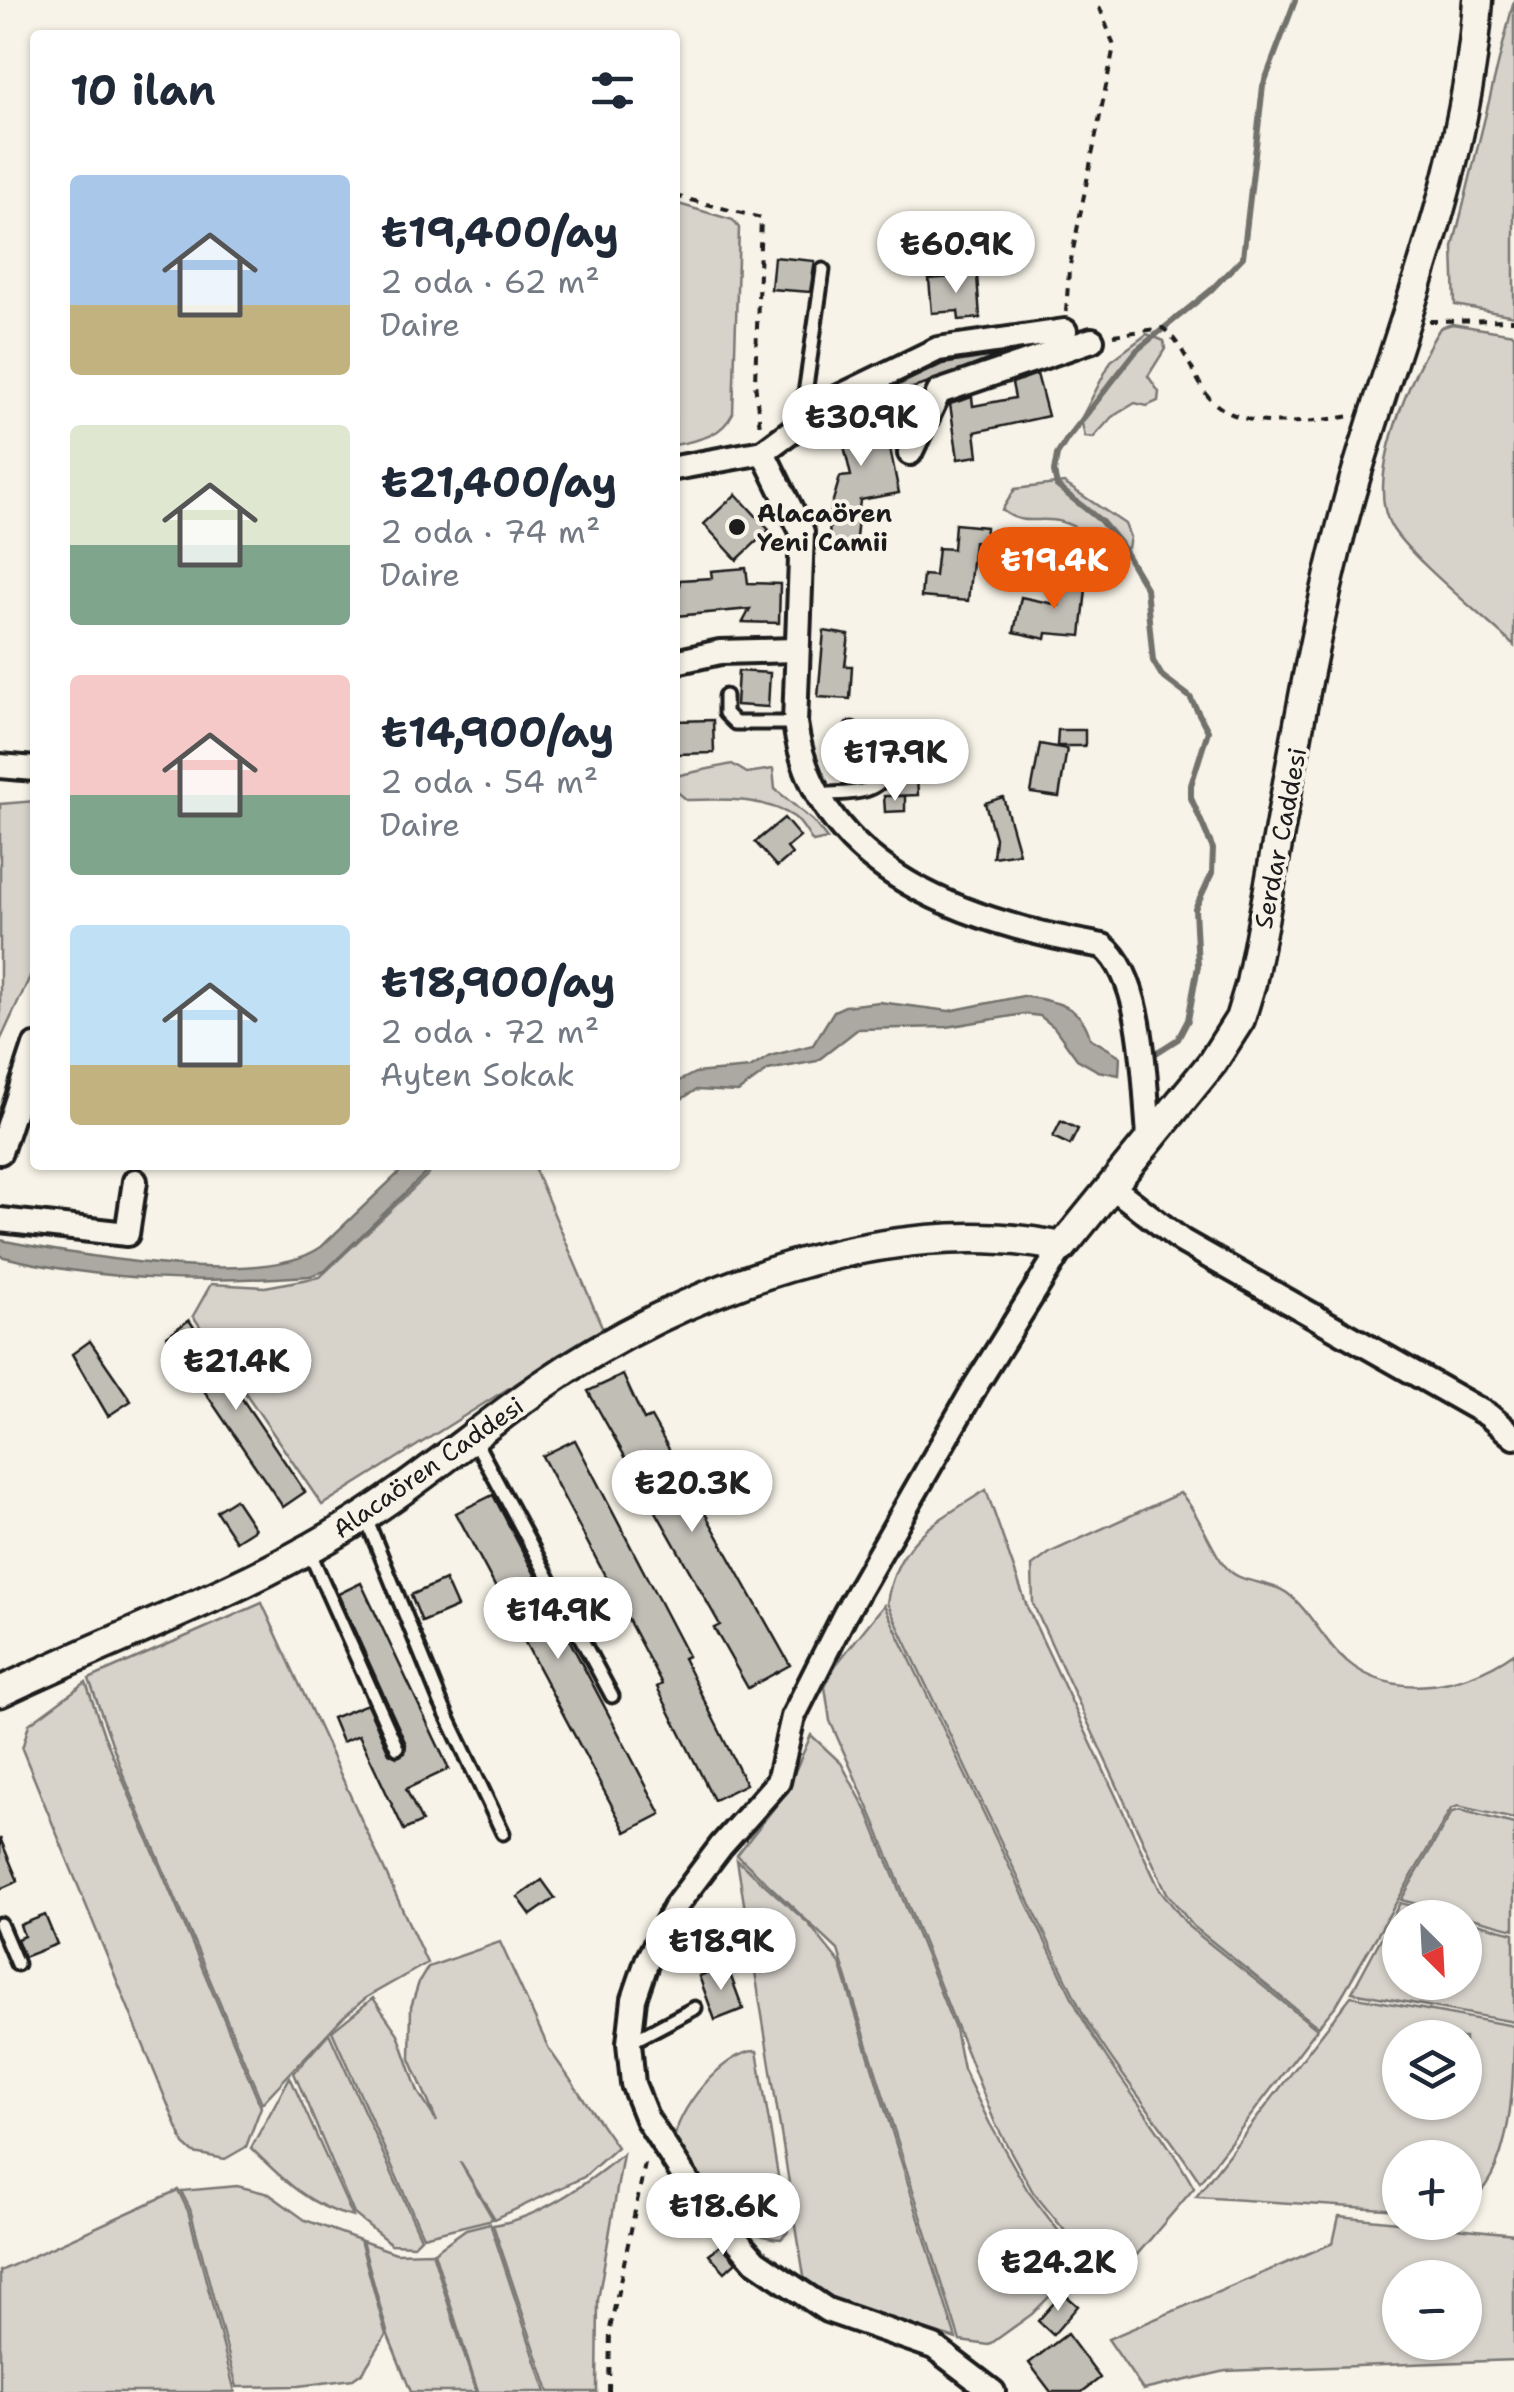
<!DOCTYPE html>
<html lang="tr">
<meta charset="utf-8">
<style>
body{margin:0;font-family:"Shantell Sans",sans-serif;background:#f2f2f3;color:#1f2937;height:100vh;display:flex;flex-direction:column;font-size:38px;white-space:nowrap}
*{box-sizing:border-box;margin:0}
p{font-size:32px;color:#747a83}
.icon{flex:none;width:55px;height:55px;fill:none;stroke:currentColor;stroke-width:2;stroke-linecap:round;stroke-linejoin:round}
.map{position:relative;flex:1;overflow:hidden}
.details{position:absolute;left:30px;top:30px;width:650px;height:1140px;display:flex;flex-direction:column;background:#fff;border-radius:10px;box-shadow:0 2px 8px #0004}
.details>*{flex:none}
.needle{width:65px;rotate:156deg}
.tools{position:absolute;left:1382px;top:1900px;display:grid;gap:20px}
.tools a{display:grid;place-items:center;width:100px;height:100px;border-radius:50%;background:#fff;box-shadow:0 2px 8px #0004;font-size:50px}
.price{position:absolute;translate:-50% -85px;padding:0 22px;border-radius:35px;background:#fff;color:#222;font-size:32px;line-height:65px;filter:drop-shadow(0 2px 5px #0008)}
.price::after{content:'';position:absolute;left:50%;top:60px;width:30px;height:22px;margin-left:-15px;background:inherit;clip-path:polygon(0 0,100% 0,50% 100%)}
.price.selected{background:#ea580c;color:#fff}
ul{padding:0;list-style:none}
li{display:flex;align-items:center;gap:30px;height:250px;padding:0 40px}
li span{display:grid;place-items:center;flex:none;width:280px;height:200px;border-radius:10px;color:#555}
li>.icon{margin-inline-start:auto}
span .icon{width:120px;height:120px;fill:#fffc;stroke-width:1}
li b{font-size:42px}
h2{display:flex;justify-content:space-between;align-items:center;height:120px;padding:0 40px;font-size:42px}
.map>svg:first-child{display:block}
</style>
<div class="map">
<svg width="1514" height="2392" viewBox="0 0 1514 2392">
<rect width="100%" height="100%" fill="#f7f3e8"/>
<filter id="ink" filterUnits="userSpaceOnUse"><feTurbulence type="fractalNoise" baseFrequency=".01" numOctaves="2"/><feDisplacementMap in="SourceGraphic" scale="20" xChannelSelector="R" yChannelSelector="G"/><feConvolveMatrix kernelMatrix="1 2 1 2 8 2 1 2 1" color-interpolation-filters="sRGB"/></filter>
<g filter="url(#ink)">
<g fill="#d7d3cb" stroke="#7a7874" stroke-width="2.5" fill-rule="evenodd">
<polygon points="1514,0 1514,316 1455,305 1453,247"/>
<path d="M675,203L733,220L739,228L733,413C721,437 699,440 675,445Z"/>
<path d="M1452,324L1514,334V646C1484,617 1410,558 1391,526C1364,478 1413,370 1440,328Z"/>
<polygon points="1147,334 1164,341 1165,349 1148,376 1159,392 1158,401 1147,406 1135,403 1112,417 1093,438 1085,437 1081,419 1111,361"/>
<path d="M1064,483L1125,524L1130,537L1128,548C1101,548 1086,529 1062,522C1039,515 1024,528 1002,510L1015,489Z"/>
<path d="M732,764L747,773L773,769L775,789L813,821L827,839L813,842C807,834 802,823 794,817C764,797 722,799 687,800L675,790V779L680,775Z"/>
<polygon points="35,801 35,966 0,1041 0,804"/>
<polygon points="438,1165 533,1165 603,1329 322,1505 193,1316 211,1284 265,1287 320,1277"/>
<path d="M986,1490L1028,1609L1159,1888L1189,1927L1317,2029L1200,2182C1163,2125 1118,2074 1084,2016L887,1603C896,1540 937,1521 986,1490Z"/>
<path d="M1180,1493C1200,1513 1212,1555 1230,1571C1244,1584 1271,1581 1287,1593C1307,1608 1320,1634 1337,1652C1385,1703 1462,1690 1514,1653V1819L1458,1806L1451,1809L1337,2004L1318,2027L1193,1926L1167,1893L1033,1604L1032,1566L1051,1552Z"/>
<polygon points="262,1603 427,1963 367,1997 343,2017 262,2103 123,1774 89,1679"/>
<path d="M884,1605L1080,2014C1114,2076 1160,2126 1194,2188L1110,2286L1033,2192L995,2123L874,1820L830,1721L825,1687L835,1666Z"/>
<polygon points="86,1682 104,1735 261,2107 246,2147 225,2159 194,2153 184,2144 22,1749 29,1724"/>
<polygon points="811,1735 841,1763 869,1815 955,2029 963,2069 990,2124 1028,2191 1083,2263 1032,2314 989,2345 960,2341 838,1950 737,1855 785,1794"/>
<polygon points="1460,1810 1514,1824 1514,1929 1401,1900 1452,1812"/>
<polygon points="737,1860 808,1923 840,1963 956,2339 830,2301 805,2282"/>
<polygon points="1400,1903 1456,1917 1400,1918 1400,1982 1465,1982 1465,1920 1514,1933 1514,2022 1352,1992"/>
<polygon points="500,1942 549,2049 617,2147 584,2177 495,2219 460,2162 493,2219 423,2236 332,2031 373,1998 398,2034 418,2092 437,2122 410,2059 411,2007 419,1982 428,1967"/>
<path d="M1351,1996L1514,2026C1514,2076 1514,2177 1465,2205V2158H1400V2210L1196,2197ZM1400,2038H1465V2102H1400Z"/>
<polygon points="329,2033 421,2238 414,2245 391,2244 354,2214 294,2073"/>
<path d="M757,2051L786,2223L788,2232L781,2239C730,2237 701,2181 674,2144C673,2114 725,2049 757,2051Z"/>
<path d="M290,2077L353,2217C310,2207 282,2179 251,2148Z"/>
<path d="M623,2154L598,2300L597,2392H549L493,2225C539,2219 588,2183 623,2154Z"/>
<polygon points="237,2186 269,2194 305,2220 360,2240 386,2335 363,2372 353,2379 299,2386 237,2387 190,2209 181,2191"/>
<polygon points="178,2190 188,2211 235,2392 0,2392 0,2271"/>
<path d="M1339,2216L1514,2234V2360L1226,2371L1143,2390L1108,2339L1333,2243ZM1400,2278H1465V2342H1400Z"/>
<polygon points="490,2223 546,2392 478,2392 434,2252 466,2229"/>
<polygon points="362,2241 396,2253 432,2252 476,2392 411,2392 388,2335"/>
</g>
<g fill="#aca9a2" stroke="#72716c" stroke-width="2.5">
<path d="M1023,996C1053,1001 1082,1004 1090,1038L1120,1056L1119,1075L1098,1071L1077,1059L1054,1027L1040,1016L1024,1014L947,1027L858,1029L817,1061L768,1070L738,1092L696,1090L675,1103V1083L695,1073L750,1068L770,1056L813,1045L834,1011L845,1006L879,1002L949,1011Z"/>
<path d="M407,1165H434L325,1271L310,1276C205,1283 102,1282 0,1256V1240C71,1254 261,1290 321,1247Z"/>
</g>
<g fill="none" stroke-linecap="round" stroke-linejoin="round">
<polyline stroke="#72716c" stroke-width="6" points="1153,1055 1178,1039 1188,1020 1198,966 1195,909 1212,873 1213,849 1191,798 1191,785 1208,731 1190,697 1162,676 1153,661 1146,588 1120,544 1101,521 1057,486 1054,472 1057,455 1067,439 1137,350 1210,291 1243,257 1263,86 1295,1"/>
</g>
<g fill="#c0beb5" stroke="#1c1c1c" stroke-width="2.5">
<polygon points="774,257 815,261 810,292 771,289"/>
<polygon points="977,275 980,318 959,320 958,311 932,313 929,279"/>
<polygon points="1000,355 926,384 896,393 894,387 942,364"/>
<polygon points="1037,374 1048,416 975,432 978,456 958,459 950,404 972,397 973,406 1015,398 1012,383"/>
<polygon points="879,394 899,493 860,500 855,547 829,545 830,511 840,477 851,476 837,416"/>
<polygon points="736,494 769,530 737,560 704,524"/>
<polygon points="955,524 986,527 985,543 974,542 968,601 921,597 923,575 935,576 938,548 953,549"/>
<polygon points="746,568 748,583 780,584 779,623 743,622 750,609 675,616 680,580 712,578 711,571"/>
<polygon points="1062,577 1087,580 1081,636 1047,633 1046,639 1014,632 1021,597 1059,605"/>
<polygon points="824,631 849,635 845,666 852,666 850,699 818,697"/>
<polygon points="738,671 770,673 768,707 736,705"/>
<polygon points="713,720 714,753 675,754 675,721"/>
<polygon points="1058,730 1085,730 1085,746 1057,746"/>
<polygon points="1040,744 1067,749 1059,797 1031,793"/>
<polygon points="917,778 918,795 894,796 893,779"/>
<polygon points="884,796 905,796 905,811 885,812"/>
<polygon points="1003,797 1019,853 993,857 995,838 985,803"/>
<polygon points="784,818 800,837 787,848 792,854 777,867 755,842"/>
<polygon points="1061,1121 1078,1129 1070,1145 1053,1137"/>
<polygon points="189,1320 305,1492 283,1507 167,1336"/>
<polygon points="90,1341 131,1401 108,1416 72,1354"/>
<polygon points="623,1375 644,1420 651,1417 790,1665 748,1688 714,1628 720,1625 588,1391"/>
<polygon points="575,1440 688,1656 683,1658 746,1784 714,1800 657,1687 662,1684 542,1456"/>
<polygon points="493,1495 661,1814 626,1832 456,1513"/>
<polygon points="235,1499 255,1529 236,1541 216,1511"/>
<polygon points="445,1580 457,1607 422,1622 411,1595"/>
<polygon points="361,1583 449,1769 406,1789 422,1822 404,1830 359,1735 342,1742 332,1718 367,1704 389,1753 397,1757 405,1753 406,1744 338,1594"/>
<polygon points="0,1838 18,1881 0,1889"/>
<polygon points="542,1880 555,1898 531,1915 518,1897"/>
<polygon points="45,1915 57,1944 24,1957 17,1939 24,1936 20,1925"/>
<polygon points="727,1966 743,2009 715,2020 699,1976"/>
<polygon points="721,2245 736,2262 725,2272 709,2254"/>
<polygon points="1063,2293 1078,2306 1053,2335 1038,2321"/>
<polygon points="1067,2334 1100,2378 1082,2392 1051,2392 1029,2363"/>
</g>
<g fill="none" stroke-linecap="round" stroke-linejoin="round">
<g stroke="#1c1c1c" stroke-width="19">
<g id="service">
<polyline points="801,421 823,270"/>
<polyline points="725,696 725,713 735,723 795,723"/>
<path d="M819,795C842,792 878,797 887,771C879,754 859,747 852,729"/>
<polyline points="474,1439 612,1696"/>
<polyline points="365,1516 441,1703 503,1833"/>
<polyline points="309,1551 397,1748"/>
<polyline points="0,1924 17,1964"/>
<polyline points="629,2043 695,2008"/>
</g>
</g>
<g stroke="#1c1c1c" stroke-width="30">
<g id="minor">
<path d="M763,452L802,532L795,723C816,874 973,924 1103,946C1145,979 1144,1084 1149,1135"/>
<polyline points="910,453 939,392 1092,340"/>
<polyline points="675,468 763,452 833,400 938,349 1065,331"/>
<polyline points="675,662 720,652 796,650"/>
<polyline points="0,766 35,769"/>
<polyline points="0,1152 35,1046"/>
<polyline points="1111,1186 1182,1241 1488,1415 1514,1437"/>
<polyline points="0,1220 127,1234 135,1181"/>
<polyline points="993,2392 934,2347 827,2310 755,2261 693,2190 647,2119 633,2084 629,2043 634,1999 647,1961 675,1907 721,1846 778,1782 793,1717 845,1614 976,1385 1062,1247"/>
</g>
</g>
<g stroke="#1c1c1c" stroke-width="35">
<path id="tertiary" d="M0,1692C109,1640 226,1598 330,1537C405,1494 469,1437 540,1387C680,1289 890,1211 1062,1247L1212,1063L1240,1019L1251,983C1284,820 1306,652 1351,492C1398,329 1467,171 1478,0"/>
</g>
<g stroke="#1c1c1c" stroke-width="4" stroke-dasharray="8 8" stroke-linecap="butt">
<polyline points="675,196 761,218 755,382 760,428"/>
<polyline points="1066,312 1069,270 1114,46 1097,0"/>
<polyline points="1429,321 1514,320"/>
<path d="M1113,335L1163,328C1185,347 1190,369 1205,392C1233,435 1308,422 1352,416"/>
<polyline points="609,2392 610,2329 646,2159"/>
</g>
<use href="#service" stroke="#f7f3e8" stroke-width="11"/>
<use href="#minor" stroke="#f7f3e8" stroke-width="22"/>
<use href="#tertiary" stroke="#f7f3e8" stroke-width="28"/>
</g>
</g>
<circle fill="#1c1c1c" stroke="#f7f3e8" stroke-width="4" cx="737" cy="527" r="10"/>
<g text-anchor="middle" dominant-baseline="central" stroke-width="8" stroke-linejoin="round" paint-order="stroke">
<g font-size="25" font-weight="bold" fill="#1c1c1c" stroke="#f7f3e8" text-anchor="start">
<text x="757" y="513">Alacaören<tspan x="757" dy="29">Yeni Camii</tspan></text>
</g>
<g font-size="25" fill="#1c1c1c" stroke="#f7f3e8">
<text transform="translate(1280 838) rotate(-79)">Serdar Caddesi</text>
<text transform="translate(428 1467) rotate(-35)">Alacaören Caddesi</text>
</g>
</g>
</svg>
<div class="tools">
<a><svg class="needle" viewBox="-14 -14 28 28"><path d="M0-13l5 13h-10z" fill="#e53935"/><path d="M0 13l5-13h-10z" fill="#747a83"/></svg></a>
<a><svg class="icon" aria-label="layers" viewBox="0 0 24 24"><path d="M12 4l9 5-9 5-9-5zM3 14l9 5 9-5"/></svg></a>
<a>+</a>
<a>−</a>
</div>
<b class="price" style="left:956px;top:296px">₺60.9K</b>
<b class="price" style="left:861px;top:469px">₺30.9K</b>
<b class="price selected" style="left:1054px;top:612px">₺19.4K</b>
<b class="price" style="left:895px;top:804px">₺17.9K</b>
<b class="price" style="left:236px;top:1413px">₺21.4K</b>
<b class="price" style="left:692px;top:1535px">₺20.3K</b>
<b class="price" style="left:558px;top:1662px">₺14.9K</b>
<b class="price" style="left:721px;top:1993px">₺18.9K</b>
<b class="price" style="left:723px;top:2258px">₺18.6K</b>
<b class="price" style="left:1058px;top:2314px">₺24.2K</b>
<section class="details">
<h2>10 ilan<svg class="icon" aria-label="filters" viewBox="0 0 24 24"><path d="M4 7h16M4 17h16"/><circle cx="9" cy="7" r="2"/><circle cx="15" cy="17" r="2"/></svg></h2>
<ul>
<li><span style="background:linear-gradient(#a9c7e8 65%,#c2b280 0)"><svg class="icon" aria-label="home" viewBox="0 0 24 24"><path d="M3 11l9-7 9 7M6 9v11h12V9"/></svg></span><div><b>₺19,400/ay</b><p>2 oda · 62 m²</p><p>Daire</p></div></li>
<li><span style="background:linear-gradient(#dfe7d0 60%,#7fa58c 0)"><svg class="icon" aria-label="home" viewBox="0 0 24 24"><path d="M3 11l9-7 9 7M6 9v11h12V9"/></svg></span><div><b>₺21,400/ay</b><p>2 oda · 74 m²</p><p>Daire</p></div></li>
<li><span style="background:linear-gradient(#f6c9c9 60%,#7fa58c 0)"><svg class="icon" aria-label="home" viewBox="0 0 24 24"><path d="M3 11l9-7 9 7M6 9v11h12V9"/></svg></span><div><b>₺14,900/ay</b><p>2 oda · 54 m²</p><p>Daire</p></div></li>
<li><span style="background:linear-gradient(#bfe0f5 70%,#c2b280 0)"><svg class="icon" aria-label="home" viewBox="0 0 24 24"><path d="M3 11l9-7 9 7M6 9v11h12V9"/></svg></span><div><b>₺18,900/ay</b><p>2 oda · 72 m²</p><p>Ayten Sokak</p></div></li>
</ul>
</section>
</div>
